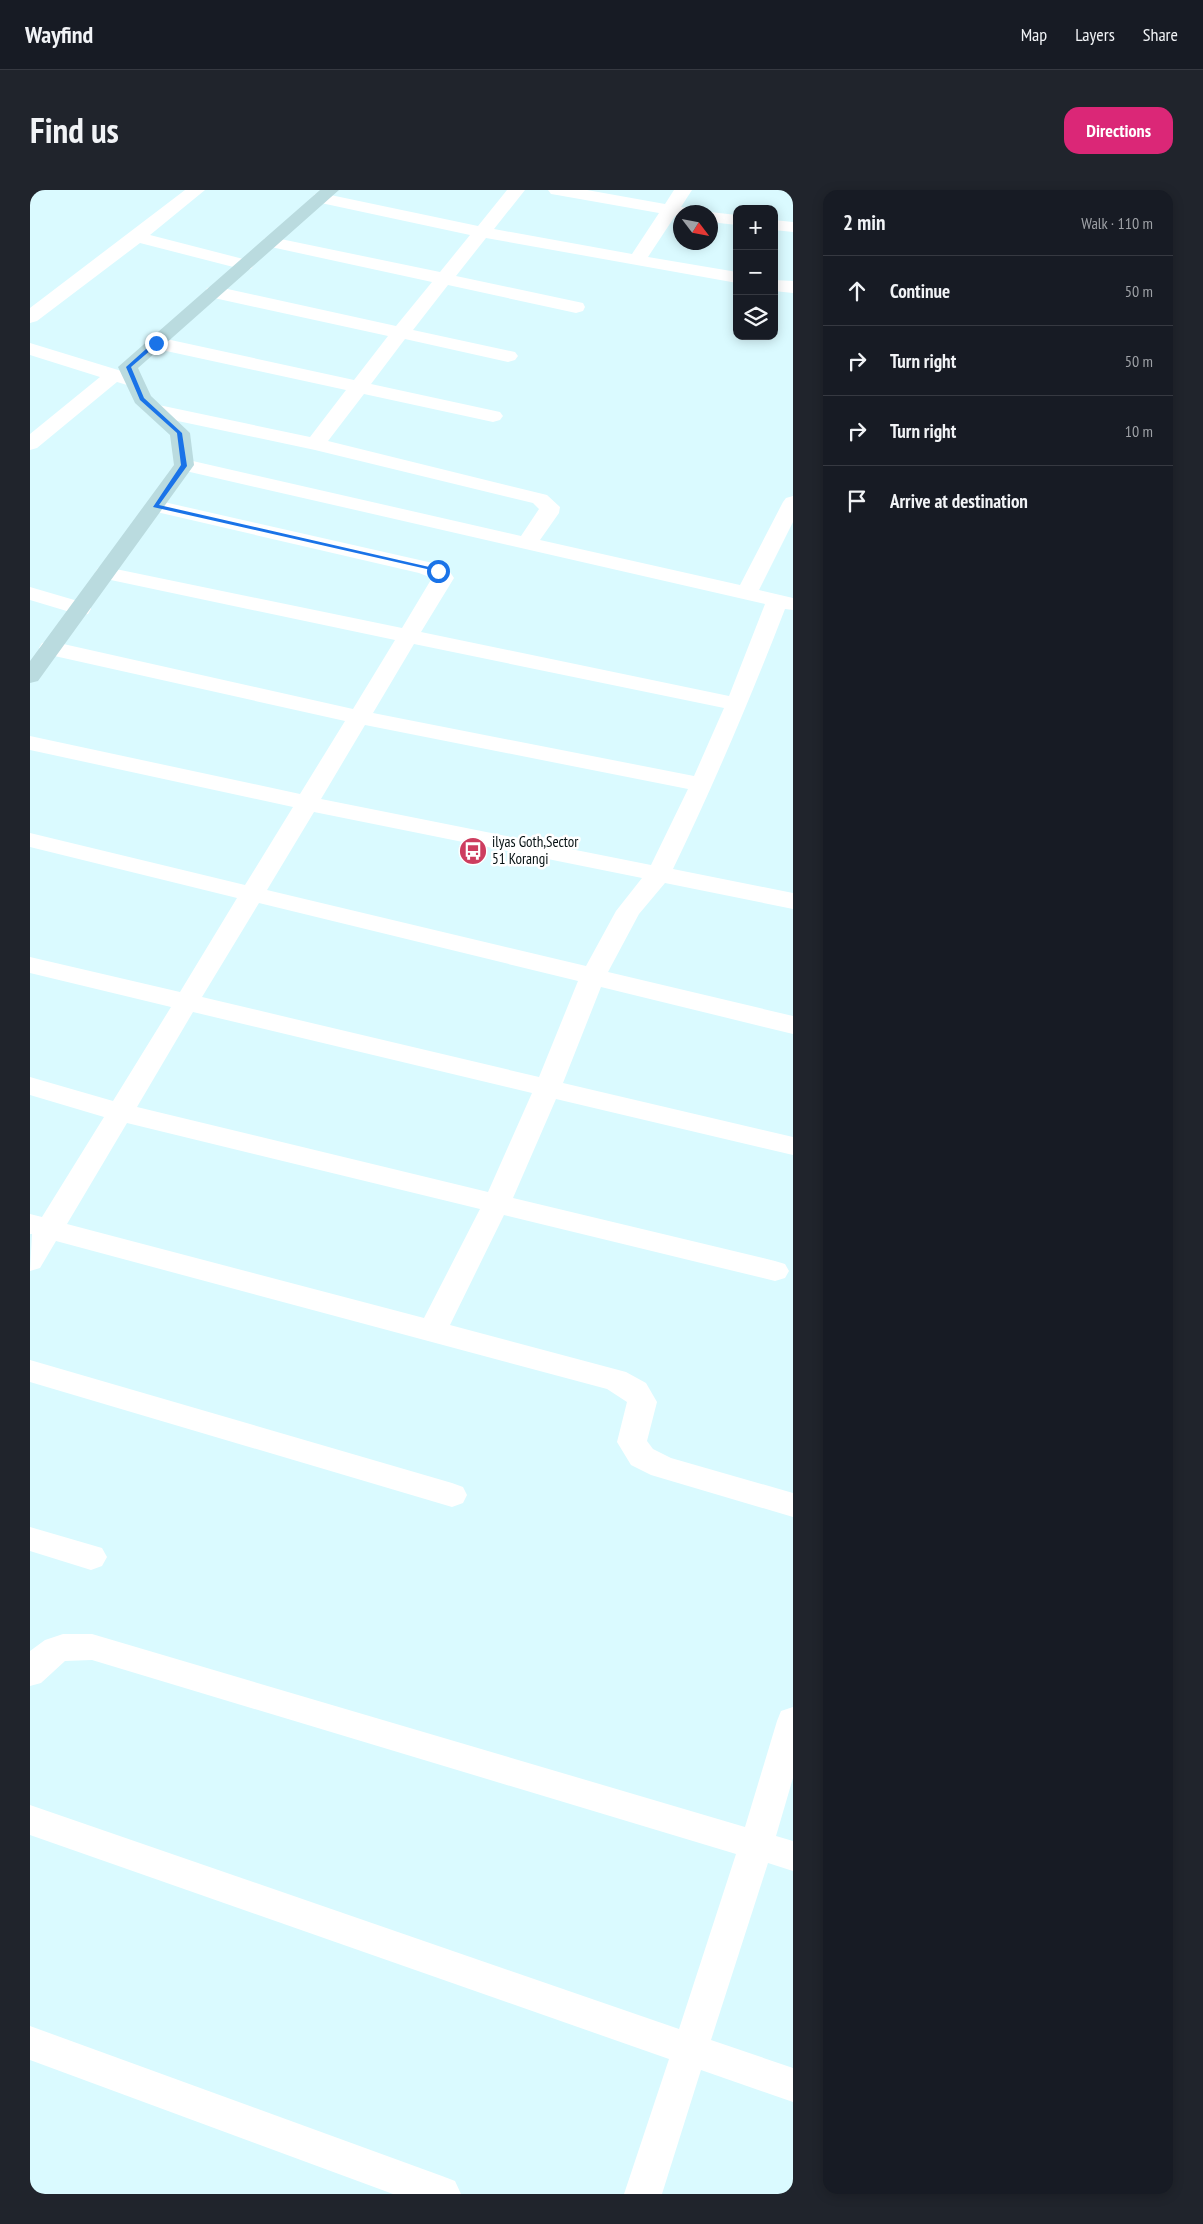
<!DOCTYPE html>
<html lang="en">
<head>
<meta charset="utf-8">
<style>
	:root { --surface:#171b24; --page:#20242c; --text:#f1f3f6; --muted:#9ea1a6; --line:#363941; --accent:#db2777 }
	body { margin:0; font-family:"PT Sans Narrow",sans-serif; background:var(--page); color:var(--text) }
	.controls { position:absolute; right:15px; top:15px; display:grid; overflow:hidden; border-radius:10px; box-shadow:0 2px 12px #0003 }
	.controls button { width:45px; height:45px; display:grid; place-items:center; padding:0; border:0; border-bottom:1px solid var(--line); background:var(--surface); color:var(--text); font:25px sans-serif }
	.compass { position:absolute; left:643px; top:15px; width:45px; height:45px; border-radius:50%; background:var(--surface); box-shadow:0 2px 12px #0003; rotate:122deg }
	.stop { position:absolute; width:15px; height:15px; margin:-11px; border:4px solid #1a73e8; border-radius:50%; background:#fff }
	.stop.end { background:#1a73e8; border-color:#fff; box-shadow:0 1px 5px #0008 }
	.list { margin:0; padding:0; list-style:none }
	h2 { display:flex; justify-content:space-between; align-items:center; height:65px; margin:0; padding:0 20px; font-size:21px }
	h2 small { font-size:16px; font-weight:400; color:var(--muted) }
	.list li { display:grid; grid-template-columns:32px 1fr auto; gap:15px; align-items:center; box-sizing:border-box; height:70px; padding:0 20px; border-top:1px solid var(--line) }
	.list b { display:block; font-size:19px; white-space:nowrap }
	.list em { font-size:16px; font-style:normal; color:var(--muted) }
	.icon { flex:none; width:28px; height:28px; fill:none; stroke:currentColor; stroke-width:2; stroke-linecap:round; stroke-linejoin:round }
	.map { position:relative; flex:none; width:763px; height:2004px; overflow:hidden; border-radius:15px }
	header { display:flex; align-items:center; gap:30px; box-sizing:border-box; height:70px; padding:0 25px; background:var(--surface); border-bottom:1px solid var(--line) }
	header strong { font-size:24px }
	nav { display:flex; gap:28px; margin-inline-start:auto; font-size:18px }
	.intro { display:flex; align-items:center; justify-content:space-between; box-sizing:border-box; height:120px; padding:0 30px }
	h1 { margin:0; font-size:35px }
	.button { padding:12px 22px; border-radius:15px; background:var(--accent); color:#fff; font-size:18px; font-weight:700 }
	main { display:flex; gap:30px; padding:0 30px }
	aside { flex:1; background:var(--surface); border-radius:15px; box-shadow:0 2px 12px #0003 }
	.map>svg:first-child { display:block }
	.lines { fill:none; stroke-linecap:round; stroke-linejoin:round }
	.street { fill:#fff; fill-rule:evenodd }
	.secondary { fill:#badbdf; fill-rule:evenodd }
	.route { fill:#1a73e8 }
	.labels { text-anchor:middle; stroke-width:5; stroke-linejoin:round; paint-order:stroke }
	.poi-label { font-size:15px; fill:#061113; stroke:#fff; text-anchor:start }
</style>
</head>
<body>
<header>
<strong>Wayfind</strong>
<nav><a>Map</a><a>Layers</a><a>Share</a></nav>
</header>
<div class="intro"><h1>Find us</h1><a class="button">Directions</a></div>
<main>
<div class="map">
<svg width="763" height="2004" viewBox="0 0 763 2004">
	<rect width="100%" height="100%" fill="#dafaff"/>
	<g class="lines">
		<path class="street" d="M155,0H175L120,45L221,71L224,75L221,79L215,80L110,53L7,131L0,133V118Z
			M477,0H495L464,39L602,64L629,23L527,5L521,4L518,0H557L635,14L644,0H662L651,17L658,18L661,22H650V27L645,26L618,67L707,82V93L456,48L426,86L553,113L555,117L553,121L546,123L418,95L383,140L485,162L488,166L485,170L478,172L375,149L341,194L470,222L473,226L470,230L463,232L334,204L298,251L517,305L530,317L529,323L510,350L710,395L753,312L756,308L763,306V332L729,400L763,408V420L755,419C721,507 684,594 643,679L763,703V719L635,693L609,724L578,782L763,826V844L571,797L533,893L763,947V965L526,909L483,1008L745,1071L755,1074L759,1081L755,1088L745,1091L474,1025L420,1135L596,1182L616,1193L627,1212L617,1251L623,1259L641,1268L763,1303V1327L621,1285L601,1275L587,1252L597,1212L577,1199L26,1051L10,1078L0,1081L2,1044H0V1024L12,1027L74,927L0,905V887L83,911L141,817L0,783V767L150,802L207,708L0,657V643L215,695L263,617L0,560V546L270,604L315,531L20,465L12,463L9,458L12,453L20,451L323,519L365,450L76,389L68,388L65,383L68,378L76,377L372,438L402,388L389,383L118,320L115,316L118,312L125,310L416,376L424,388L391,442L699,506L735,414L147,279L144,275L147,271L154,269L491,346L509,319L503,313L285,260L124,226L117,224L114,220L117,216L124,214L280,247L316,200L127,159L120,157L118,153L120,149L127,147L324,190L358,146L184,108L177,106L175,102L177,98L184,96L366,136L402,92L241,57L235,56L232,52L235,48L241,47L410,82L440,45L291,13L285,12L282,8L285,4L291,3L448,36ZM384,454L694,518L664,586L343,523ZM335,535L658,599L621,675L291,609ZM284,622L612,688L586,721L556,776L237,700ZM229,713L548,791L509,887L172,807ZM163,822L502,903L458,1002L107,917ZM97,933L450,1019L394,1128L37,1034Z
			M677,22H680L707,25V35L680,32V22Z
			M744,30L763,32V42L744,40Z
			M744,90L763,91V103L744,101Z
			M0,153L111,187L114,191L111,195L104,197L87,192L7,258L0,260V244L70,187L0,165Z
			M0,397L58,414L61,419L58,424L50,425L0,410Z
			M0,1170L422,1293L433,1297L437,1305L433,1313L422,1317L0,1192Z
			M0,1337L72,1358L77,1367L72,1376L61,1380L0,1361Z
			M33,1444H62L715,1637L747,1531L751,1521L763,1517V1588L746,1646L763,1651V1681L738,1673L681,1850L763,1878V1912L671,1880L632,2004H594L639,1869L0,1645V1615L649,1839L706,1664L62,1470L35,1471L11,1493L0,1496V1461L15,1450Z
			M0,1836L412,1986L425,1991L431,2004H363L0,1870Z"/>
		<path class="secondary" d="M290,0H309L108,178L121,206L160,243L164,275L8,491L0,493V471L144,275L140,245L105,213L88,177Z"/>
	</g>
	<path class="route" d="M125,151L129,153L101,177L114,208L152,243L157,276L129,315L408,379L410,382L123,317L151,275L147,243L110,210L96,177Z"/>
	<defs>
		<symbol id="bus-disc" viewBox="-11 -11 22 22"><circle r="9.5" fill="#cd3d5f" stroke="#fff"/><path d="M-5-6H5V4H4V6H2V4H-2V6H-4V4H-5ZM-3.5-4V0h7V-4ZM-3.5 1.2v1.5H-2V1.2ZM2 1.2v1.5H3.5V1.2Z" fill="#fff"/></symbol>
	</defs>
	<g fill-rule="evenodd">
		<use href="#bus-disc" x="427" y="645" width="32" height="32"/>
	</g>
	<g class="labels">
		<g class="poi-label">
			<text x="462" y="657">ilyas Goth,Sector<tspan x="462" dy="17">51 Korangi</tspan></text>
		</g>
	</g>
</svg>
<div class="controls">
<button>+</button>
<button>−</button>
<button><svg class="icon" aria-label="layers" viewBox="0 0 24 24"><path d="M12 4l9 5-9 5-9-5zM3 14l9 5 9-5"/></svg></button>
</div>
<svg class="compass" viewBox="-18 -18 36 36"><path d="M0-13l5 13h-10z" fill="#e53935"/><path d="M0 13l5-13h-10z" fill="#9ea1a6"/></svg>
<div class="stop" style="left:408px;top:381px"></div>
<div class="stop end" style="left:126px;top:153px"></div>
</div>
<aside>
<h2>2 min<small>Walk · 110 m</small></h2>
<ul class="list">
<li><svg class="icon" aria-label="ahead" viewBox="0 0 24 24"><path d="M12 20V5M6 11l6-6 6 6"/></svg><div><b>Continue</b></div><em>50 m</em></li>
<li><svg class="icon" aria-label="right" viewBox="0 0 24 24"><path d="M7 20v-9h11M14 6l5 5-5 5"/></svg><div><b>Turn right</b></div><em>50 m</em></li>
<li><svg class="icon" aria-label="right" viewBox="0 0 24 24"><path d="M7 20v-9h11M14 6l5 5-5 5"/></svg><div><b>Turn right</b></div><em>10 m</em></li>
<li><svg class="icon" aria-label="arrive" viewBox="0 0 24 24"><path d="M6 21V4h12l-3 4 3 4H6"/></svg><div><b>Arrive at destination</b></div></li>
</ul>
</aside>
</main>
</body>
</html>
